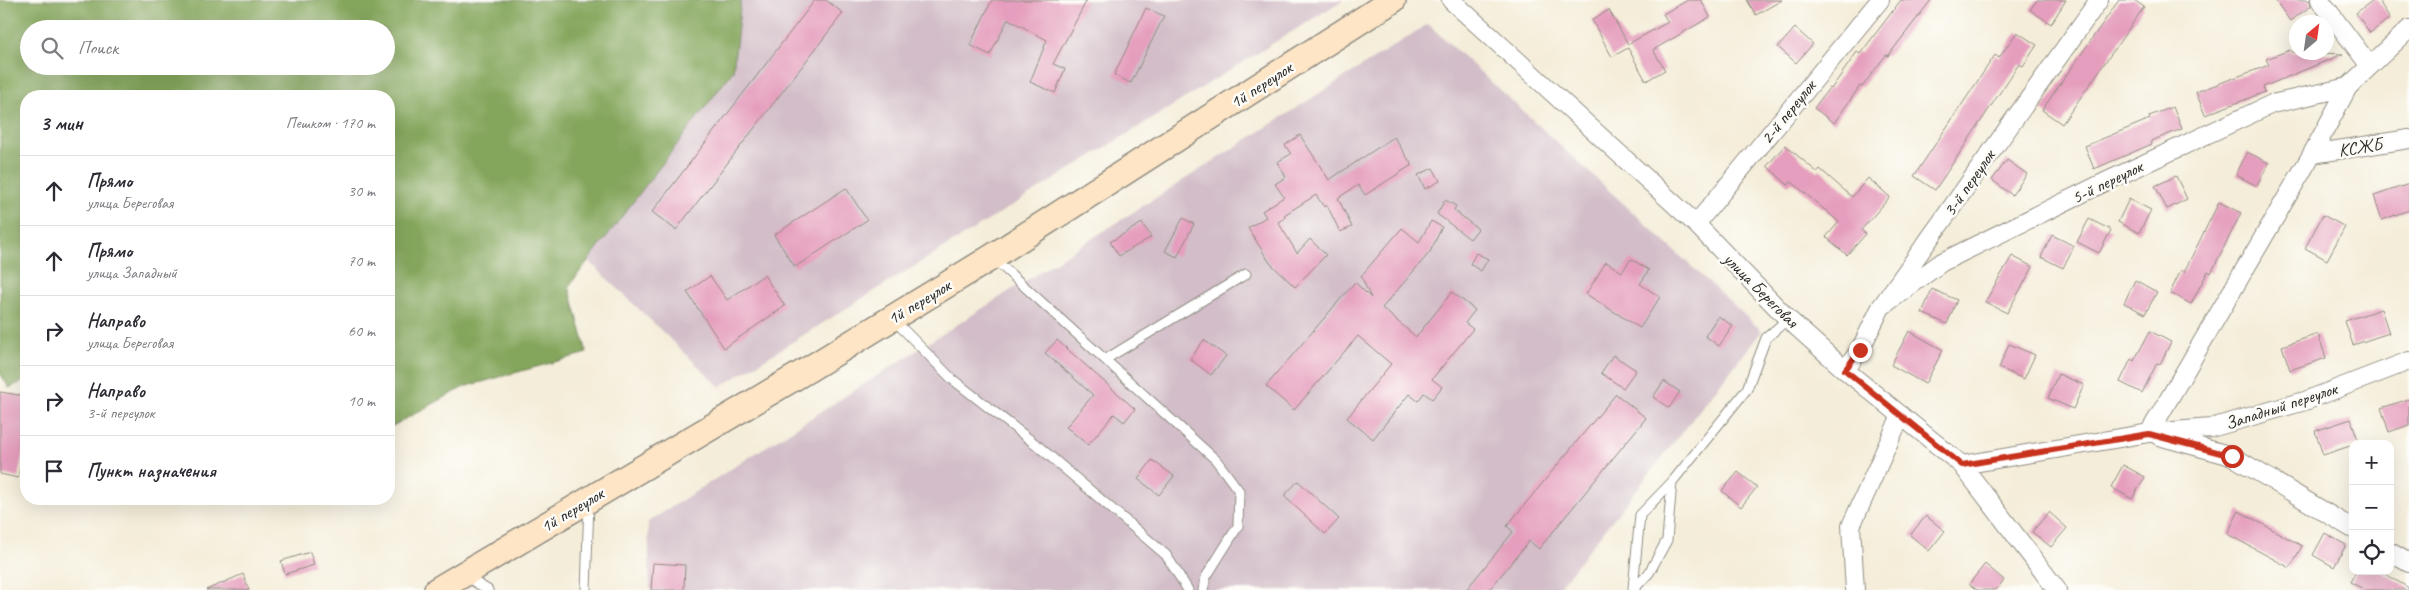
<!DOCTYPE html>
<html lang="ru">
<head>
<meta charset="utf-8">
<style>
	:root { --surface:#fff; --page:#f7f7f7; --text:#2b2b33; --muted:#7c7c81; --line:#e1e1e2 }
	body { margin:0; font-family:Caveat,sans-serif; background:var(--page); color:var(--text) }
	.controls { position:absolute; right:15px; bottom:15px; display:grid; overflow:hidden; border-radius:10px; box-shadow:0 5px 20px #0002 }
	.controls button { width:45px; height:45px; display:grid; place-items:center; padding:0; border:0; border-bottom:1px solid var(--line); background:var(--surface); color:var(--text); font:25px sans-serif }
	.compass { position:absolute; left:2289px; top:15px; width:45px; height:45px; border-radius:50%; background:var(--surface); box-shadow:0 5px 20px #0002; rotate:29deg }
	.stop { position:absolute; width:15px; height:15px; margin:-11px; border:4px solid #c8321e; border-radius:50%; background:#fff }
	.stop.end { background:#c8321e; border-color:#fff; box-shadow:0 1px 5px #0008 }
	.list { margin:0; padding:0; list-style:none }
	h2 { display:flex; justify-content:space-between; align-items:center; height:65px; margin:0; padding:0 20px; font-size:21px }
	h2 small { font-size:16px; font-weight:400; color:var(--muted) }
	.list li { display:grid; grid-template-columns:32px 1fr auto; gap:15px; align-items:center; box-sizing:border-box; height:70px; padding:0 20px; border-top:1px solid var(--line) }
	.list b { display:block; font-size:19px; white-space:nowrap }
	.list p { margin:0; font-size:16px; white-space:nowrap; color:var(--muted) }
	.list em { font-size:16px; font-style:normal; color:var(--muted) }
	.icon { flex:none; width:28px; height:28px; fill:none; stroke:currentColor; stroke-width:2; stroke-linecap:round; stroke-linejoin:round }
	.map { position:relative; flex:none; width:2409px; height:590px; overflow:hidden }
	.search { position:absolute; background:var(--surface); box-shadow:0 5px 20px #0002; left:20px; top:20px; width:375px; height:55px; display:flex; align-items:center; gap:12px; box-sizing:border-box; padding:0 18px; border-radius:28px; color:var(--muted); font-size:19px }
	.panel { position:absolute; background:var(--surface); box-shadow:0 5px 20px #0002; left:20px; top:90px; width:375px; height:415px; border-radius:20px }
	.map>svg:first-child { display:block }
	.industrial { fill:#d2bdc8 }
	.forest { fill:#84a65c; stroke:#586844; fill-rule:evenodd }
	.building { fill:#e59ebd }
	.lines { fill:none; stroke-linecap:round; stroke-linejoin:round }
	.lane-casing { stroke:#908c82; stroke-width:11 }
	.street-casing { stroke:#908c82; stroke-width:20 }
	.secondary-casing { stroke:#908c82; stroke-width:28 }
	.lane { stroke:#fff; stroke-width:9 }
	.street { stroke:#fff; stroke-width:18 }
	.secondary { stroke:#fde5c5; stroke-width:25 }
	.route { stroke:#c8321e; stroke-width:6 }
	.labels { text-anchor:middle; stroke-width:5; stroke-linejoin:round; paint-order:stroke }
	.street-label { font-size:18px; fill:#2b2b2b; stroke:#fdfcf7 }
</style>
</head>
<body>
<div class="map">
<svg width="2409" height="590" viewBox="0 0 2409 590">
	<rect width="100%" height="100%" fill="#fdfcf7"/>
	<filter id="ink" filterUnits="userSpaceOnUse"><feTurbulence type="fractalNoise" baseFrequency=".02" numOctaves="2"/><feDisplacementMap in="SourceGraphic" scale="10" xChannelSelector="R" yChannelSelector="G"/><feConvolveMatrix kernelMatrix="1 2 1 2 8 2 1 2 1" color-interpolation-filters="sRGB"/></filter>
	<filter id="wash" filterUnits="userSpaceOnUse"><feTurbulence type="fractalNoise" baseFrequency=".0096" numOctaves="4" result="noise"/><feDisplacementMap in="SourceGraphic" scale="20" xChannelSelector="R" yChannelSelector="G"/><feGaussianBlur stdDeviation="1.12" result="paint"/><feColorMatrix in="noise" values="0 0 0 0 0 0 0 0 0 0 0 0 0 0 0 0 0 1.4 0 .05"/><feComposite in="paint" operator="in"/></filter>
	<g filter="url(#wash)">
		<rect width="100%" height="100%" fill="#f4edd9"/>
		<path class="industrial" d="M642,0H1343L720,387L517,192Z
			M1428,24L1762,331L1557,590H650L648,522Z"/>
		<path class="forest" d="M0,0H741L733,71L569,286L587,353L464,387L389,428V96H26V380L9,388L0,373ZM29,29H386V66H29Z"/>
		<g id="blocks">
			<path class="building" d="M815,0H826L843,13L676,230L652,212Z
				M992,0H1087L1053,64L1065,69L1055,93L1030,82L1047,40L1008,19L990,55L970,45Z
				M1688,0H1701L1710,17L1653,50L1665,70L1646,81L1628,48L1612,57L1592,20L1609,10L1628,44L1668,22L1663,14Z
				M1747,0H1782L1756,15Z
				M1901,0H1931L1888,56L1886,55L1862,87L1860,86L1834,123L1814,108L1829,88L1831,89L1857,52L1860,54Z
				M2037,0H2066L2051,24L2030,10Z
				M2119,0H2134L2144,7L2062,124L2042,110Z
				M2275,0H2310L2311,6L2290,21Z
				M2373,0H2378L2390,18L2370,33L2356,13Z
				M1146,8L1164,16L1131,83L1114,75Z
				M1795,28L1813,44L1796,63L1778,47Z
				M2017,32L2037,45L2023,66L2019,64L1935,190L1914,176L1995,55L1999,58Z
				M2290,50L2291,52L2343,54L2263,87L2265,92L2205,115L2196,92L2269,65L2266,59Z
				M2173,107L2182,129L2151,141L2152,144L2094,169L2085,146L2150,119L2149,116Z
				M1300,135L1329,180L1394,137L1412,165L1365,195L1358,185L1338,198L1352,227L1340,232L1327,205L1324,207L1316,195L1284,215L1285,218L1278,222L1297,253L1310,239L1326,255L1295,287L1270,263L1248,228L1266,217L1262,211L1284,197L1275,184L1286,177L1277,162L1291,154L1285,145Z
				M1785,145L1817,172L1820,169L1852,197L1868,178L1890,197L1861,230L1866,234L1847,255L1826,237L1839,222L1792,182L1788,185L1767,166Z
				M2247,152L2269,163L2257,186L2236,175Z
				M2007,160L2027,174L2012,195L1992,180Z
				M1433,168L1440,181L1425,189L1418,175Z
				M2176,176L2187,199L2167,209L2155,186Z
				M2409,184V210L2382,220L2374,196Z
				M846,188L867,220L795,267L774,235Z
				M2129,199L2151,210L2139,233L2118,222Z
				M1445,200L1456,206L1454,210L1478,229L1470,239L1437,214Z
				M2219,202L2241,213L2211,273L2208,271L2191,304L2170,293L2181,270L2184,272Z
				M2323,215L2345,227L2327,260L2305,248Z
				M1183,218L1194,224L1177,257L1165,251Z
				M2089,219L2111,230L2099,253L2077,242Z
				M1431,221L1442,227L1430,252L1382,308L1416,337L1452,292L1475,310L1465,323L1473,329L1432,379L1442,387L1432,399L1424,393L1418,401L1409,394L1373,439L1347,418L1391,364L1358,336L1294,410L1266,386L1355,282L1371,298L1361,276L1402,228L1419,242Z
				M1142,223L1151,237L1119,256L1110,242Z
				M2052,235L2074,246L2063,268L2041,257Z
				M1476,253L1488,259L1481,271L1470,264Z
				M2012,256L2033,267L2007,313L1985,302Z
				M1631,259L1649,270L1640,284L1660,297L1640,328L1586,294L1606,262L1622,272Z
				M764,275L785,306L724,348L687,292L710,276L727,300Z
				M2135,280L2157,292L2145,314L2124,303Z
				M1932,289L1957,300L1947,324L1922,313Z
				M2381,309L2389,333L2353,345L2345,321Z
				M1718,316L1733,326L1719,346L1705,336Z
				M1909,331L1943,350L1925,384L1891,365Z
				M2150,331L2171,342L2160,364L2157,363L2142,393L2120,382L2131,359L2134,361Z
				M2318,334L2326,358L2290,370L2282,346Z
				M1057,340L1135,409L1124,422L1114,414L1088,445L1066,427L1093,395L1045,353Z
				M1204,340L1226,356L1211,375L1190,359Z
				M2009,344L2035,355L2024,379L1999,368Z
				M1613,355L1636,370L1623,388L1601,373Z
				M2058,374L2084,385L2073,409L2048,398Z
				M1664,381L1680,392L1669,408L1653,397Z
				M0,392L26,396V436L18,478L0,474Z
				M1616,394L1646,418L1539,549L1529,541L1489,590H1466L1513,532L1507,526Z
				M2409,399V425L2389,432L2381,408Z
				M2351,419L2359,443L2323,455L2315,431Z
				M1152,460L1174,476L1159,495L1138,479Z
				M2123,465L2145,477L2132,499L2111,487Z
				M1738,472L1757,487L1741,507L1722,491Z
				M1298,481L1339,519L1325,534L1284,496Z
				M2239,511L2302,546L2290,568L2227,534Z
				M2049,512L2067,528L2051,547L2032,532Z
				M1926,516L1945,531L1929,551L1910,535Z
				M2325,533L2346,545L2334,567L2313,555Z
				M310,552L314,565L285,574L281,561Z
				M653,563L685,565L684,590H651Z
				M1985,564L2004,580L1996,590H1977L1969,584Z
				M2356,571H2380L2409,588V590H2365L2350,582Z
				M243,574L249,590H206Z"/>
		</g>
	</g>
	<g filter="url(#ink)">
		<use href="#blocks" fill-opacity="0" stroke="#908c82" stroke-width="1"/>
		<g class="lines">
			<defs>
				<path id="lane" d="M994,259L1216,460L1239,491L1238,526L1206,577L1203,590
					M894,320L952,379L1038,446L1166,555L1188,590
					M1106,359L1246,274
					M465,576L488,590
					M1633,588L1640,515L1672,482
					M586,590L589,502
					M1633,590L1649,573L1667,540L1672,482L1747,389L1766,338L1788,319"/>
				<path id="street" d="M1451,0L1696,224L1788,319L1845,370L1962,465L2057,590
					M2320,0L2370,66
					M2312,154L2409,139
					M1696,224L1880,0
					M1881,307L1942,262L2103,183L2272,104L2348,87
					M1845,370L1860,350L1881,307L2099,0
					M2149,433L2312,154L2348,87L2409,29
					M2159,436L2232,456L2353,529
					M1962,465L2149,433L2211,428L2305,401L2409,361
					M2390,552L2409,563
					M1855,590L1851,526L1901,415"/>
				<path id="secondary" d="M437,590L809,369L992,257L1393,0"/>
			</defs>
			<use href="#lane" class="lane-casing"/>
			<use href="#street" class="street-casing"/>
			<use href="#secondary" class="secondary-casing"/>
			<use href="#lane" class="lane"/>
			<use href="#street" class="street"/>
			<use href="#secondary" class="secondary"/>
		</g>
	</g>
	<g class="lines" filter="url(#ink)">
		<path class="route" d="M1860,350L1845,370L1962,465L2149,434L2232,456"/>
	</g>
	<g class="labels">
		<g class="street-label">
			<text transform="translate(1261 85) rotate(-33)" y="6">1й переулок</text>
			<text transform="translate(1788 112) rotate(-51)" y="6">2-й переулок</text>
			<text transform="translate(2360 147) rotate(-9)" y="6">КСЖБ</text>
			<text transform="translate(2107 182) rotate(-26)" y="6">5-й переулок</text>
			<text transform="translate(1969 183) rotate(-55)" y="6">3-й переулок</text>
			<text transform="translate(1761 290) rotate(45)" y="6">улица Береговая</text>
			<text transform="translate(919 302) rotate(-31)" y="6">1й переулок</text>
			<text transform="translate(2281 406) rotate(-18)" y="6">Западный переулок</text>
			<text transform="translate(572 510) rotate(-31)" y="6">1й переулок</text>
		</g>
	</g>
</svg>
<div class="controls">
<button>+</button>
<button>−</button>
<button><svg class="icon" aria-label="locate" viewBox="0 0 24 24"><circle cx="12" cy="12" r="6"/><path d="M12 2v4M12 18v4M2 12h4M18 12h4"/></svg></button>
</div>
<svg class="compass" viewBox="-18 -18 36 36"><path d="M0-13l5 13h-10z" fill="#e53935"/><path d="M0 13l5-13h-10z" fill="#7c7c81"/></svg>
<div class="stop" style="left:2232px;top:456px"></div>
<div class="stop end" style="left:1860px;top:350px"></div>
<div class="search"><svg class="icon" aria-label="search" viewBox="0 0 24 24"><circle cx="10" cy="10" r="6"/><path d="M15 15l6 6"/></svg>Поиск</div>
<section class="panel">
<h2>3 мин<small>Пешком · 170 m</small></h2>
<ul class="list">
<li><svg class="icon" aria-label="ahead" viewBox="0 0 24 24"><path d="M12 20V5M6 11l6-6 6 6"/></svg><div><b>Прямо</b><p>улица Береговая</p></div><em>30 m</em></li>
<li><svg class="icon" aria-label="ahead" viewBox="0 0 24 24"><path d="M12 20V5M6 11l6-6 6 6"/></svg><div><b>Прямо</b><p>улица Западный</p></div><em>70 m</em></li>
<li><svg class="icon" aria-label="right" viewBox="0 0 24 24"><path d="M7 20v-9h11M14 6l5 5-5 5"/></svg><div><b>Направо</b><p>улица Береговая</p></div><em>60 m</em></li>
<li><svg class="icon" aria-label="right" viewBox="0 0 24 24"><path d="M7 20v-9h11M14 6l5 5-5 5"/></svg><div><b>Направо</b><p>3-й переулок</p></div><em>10 m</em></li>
<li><svg class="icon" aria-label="arrive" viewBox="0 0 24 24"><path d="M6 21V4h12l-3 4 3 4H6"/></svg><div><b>Пункт назначения</b></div></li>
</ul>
</section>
</div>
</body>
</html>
